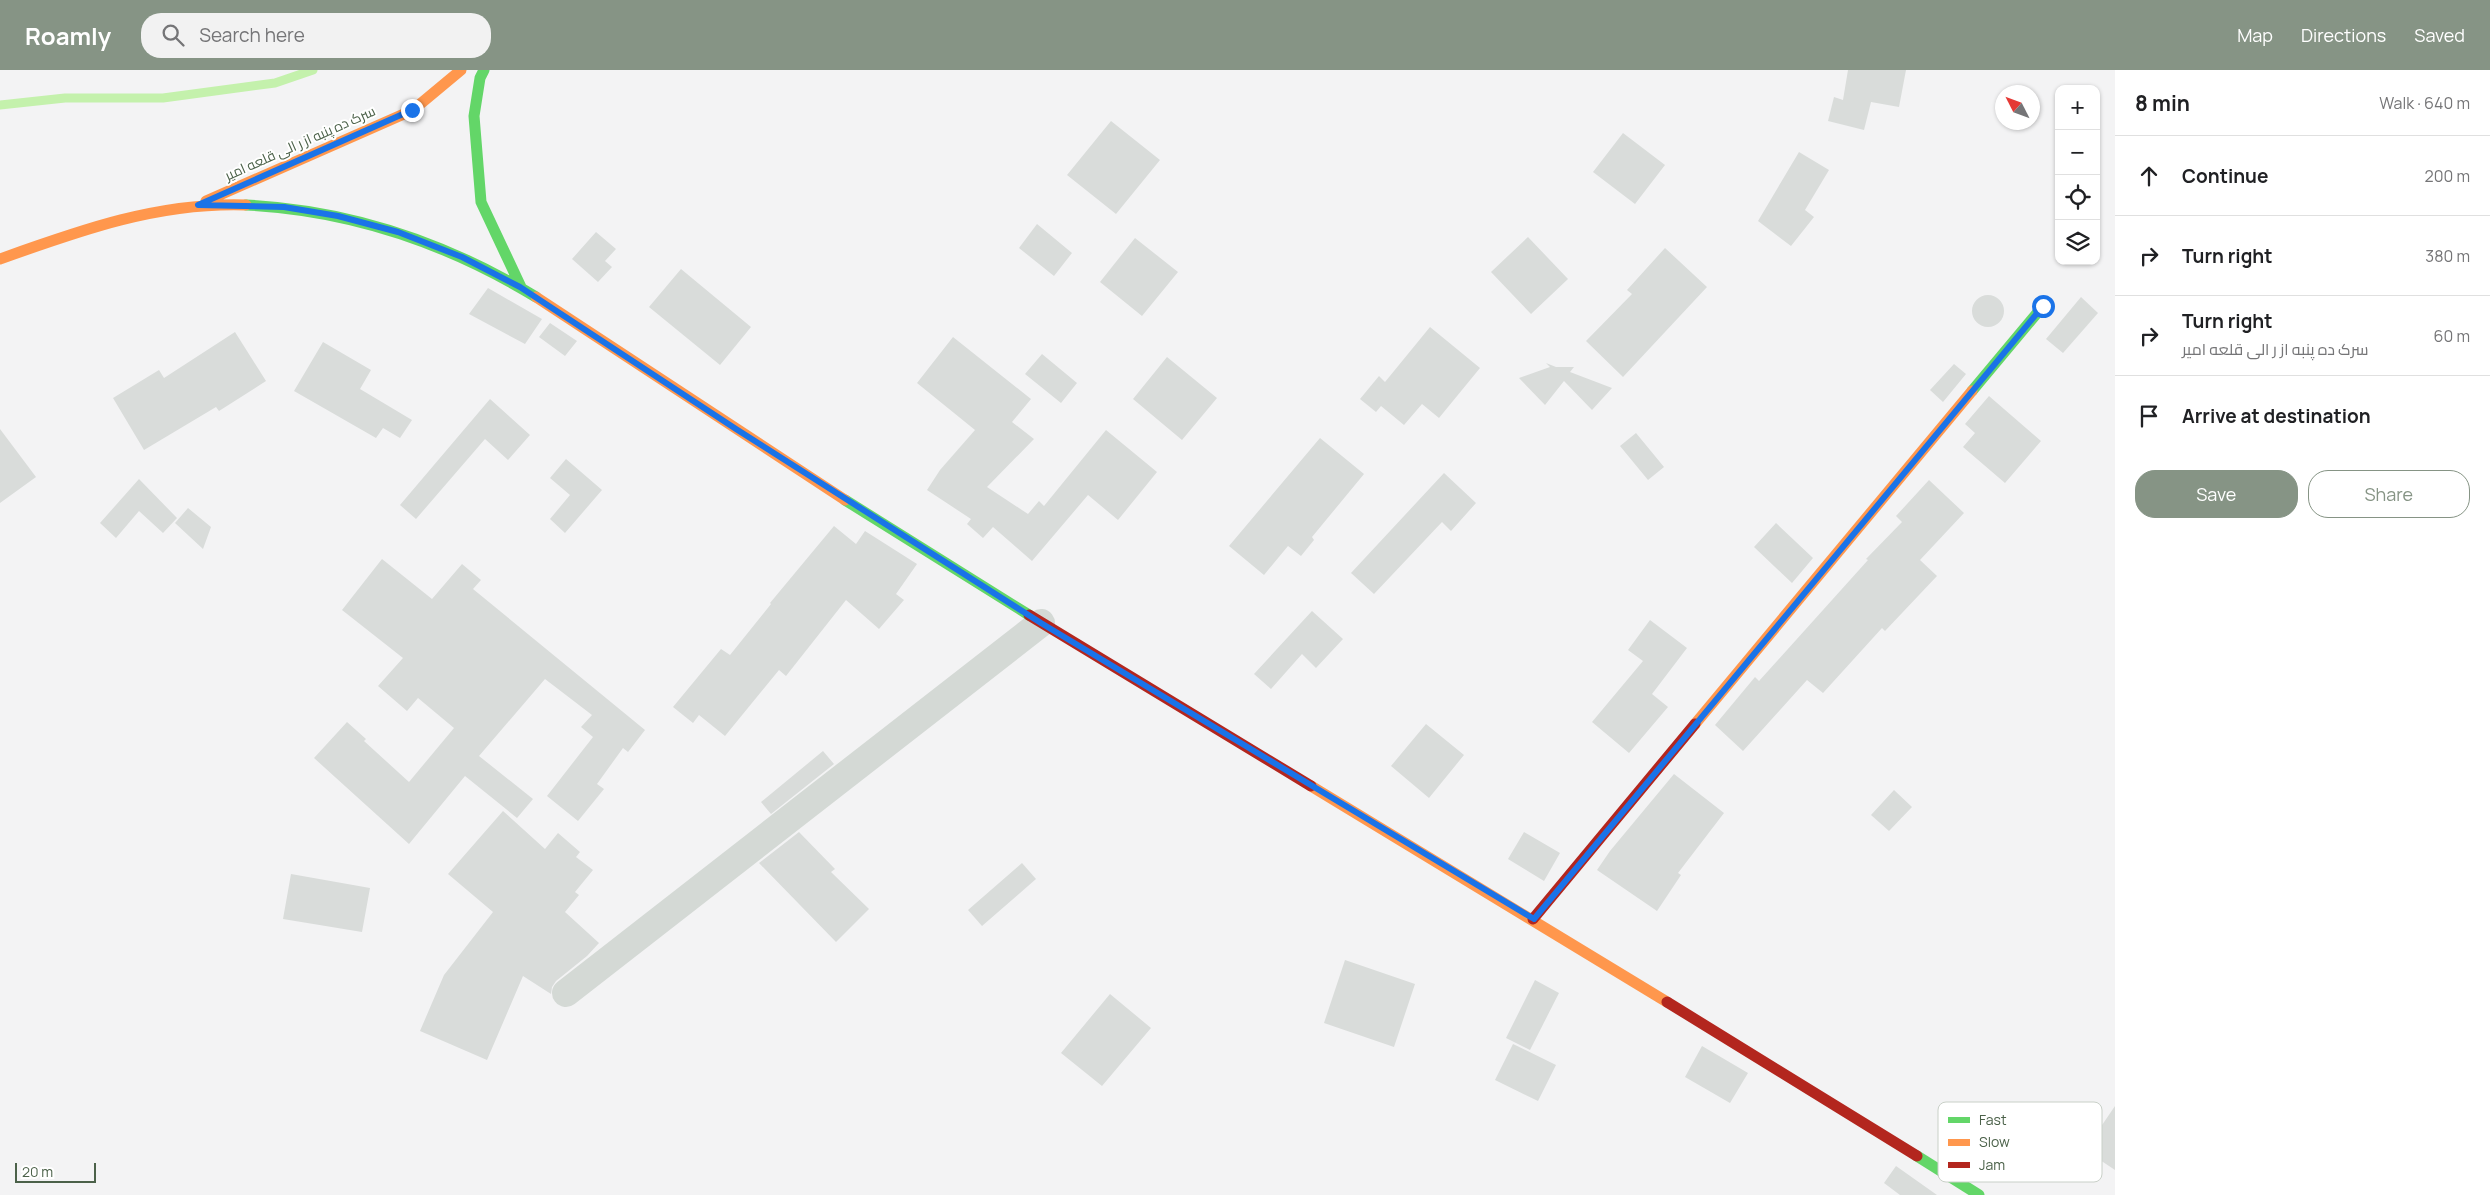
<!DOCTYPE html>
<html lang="en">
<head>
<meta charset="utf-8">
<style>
	:root { --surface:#fff; --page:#f2f2f2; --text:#202124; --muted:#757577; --line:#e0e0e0; --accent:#869485 }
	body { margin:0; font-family:Manrope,Cairo,sans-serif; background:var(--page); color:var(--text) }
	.controls { position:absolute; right:15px; top:15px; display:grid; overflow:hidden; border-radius:10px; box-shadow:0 1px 4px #0004 }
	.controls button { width:45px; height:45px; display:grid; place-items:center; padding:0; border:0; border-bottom:1px solid var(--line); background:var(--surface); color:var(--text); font:25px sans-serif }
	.compass { position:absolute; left:1995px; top:15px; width:45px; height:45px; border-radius:50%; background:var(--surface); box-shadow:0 1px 4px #0004; rotate:312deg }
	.scale { position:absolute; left:15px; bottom:12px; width:81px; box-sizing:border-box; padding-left:5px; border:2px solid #4b6149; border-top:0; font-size:14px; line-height:18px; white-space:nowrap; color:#4b6149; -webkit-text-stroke:4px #fff; paint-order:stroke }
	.stop { position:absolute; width:15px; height:15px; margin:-11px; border:4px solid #1a73e8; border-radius:50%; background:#fff }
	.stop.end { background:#1a73e8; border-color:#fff; box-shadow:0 1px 5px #0008 }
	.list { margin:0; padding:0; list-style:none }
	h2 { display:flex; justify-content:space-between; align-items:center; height:65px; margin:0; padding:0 20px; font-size:21px }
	h2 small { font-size:16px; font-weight:400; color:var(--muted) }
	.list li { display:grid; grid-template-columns:32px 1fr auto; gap:15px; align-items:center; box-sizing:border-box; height:80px; padding:0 20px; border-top:1px solid var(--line) }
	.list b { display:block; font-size:19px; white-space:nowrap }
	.list p { margin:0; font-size:16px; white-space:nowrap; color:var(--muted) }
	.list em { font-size:16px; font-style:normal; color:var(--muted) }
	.actions { display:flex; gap:10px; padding:15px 20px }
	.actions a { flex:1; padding:11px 0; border:1px solid var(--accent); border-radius:20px; text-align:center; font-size:18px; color:var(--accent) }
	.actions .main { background:var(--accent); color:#fff }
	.icon { flex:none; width:28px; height:28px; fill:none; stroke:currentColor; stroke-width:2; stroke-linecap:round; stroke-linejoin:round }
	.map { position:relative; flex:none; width:2115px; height:1125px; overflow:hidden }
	header { display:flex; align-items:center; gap:30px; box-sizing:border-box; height:70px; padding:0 25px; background:var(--accent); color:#fff }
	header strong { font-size:24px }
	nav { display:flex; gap:28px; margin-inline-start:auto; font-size:18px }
	.search { width:350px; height:45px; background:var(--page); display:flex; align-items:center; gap:12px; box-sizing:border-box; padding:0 18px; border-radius:20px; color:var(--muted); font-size:19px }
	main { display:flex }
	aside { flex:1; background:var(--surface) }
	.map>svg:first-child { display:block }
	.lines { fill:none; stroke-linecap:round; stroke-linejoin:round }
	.stream { stroke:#c4f1ac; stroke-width:9 }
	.building { fill:#d9dcda }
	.street { stroke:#d4d9d5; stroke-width:28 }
	.fast { stroke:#63d668; stroke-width:11 }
	.slow { stroke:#ff974d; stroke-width:11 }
	.jam { stroke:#b3261e; stroke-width:11 }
	.route { stroke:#1a73e8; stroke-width:6 }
	.labels { text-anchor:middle; stroke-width:4; stroke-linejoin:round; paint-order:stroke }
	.street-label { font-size:14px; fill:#4b6149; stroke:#fff }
	.key { fill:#fff; stroke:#c9d0c8; stroke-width:1 }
	.key-label { font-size:14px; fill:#4b6149 }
</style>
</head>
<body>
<header>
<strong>Roamly</strong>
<div class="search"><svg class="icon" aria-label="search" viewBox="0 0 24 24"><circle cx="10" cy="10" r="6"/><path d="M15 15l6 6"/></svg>Search here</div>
<nav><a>Map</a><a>Directions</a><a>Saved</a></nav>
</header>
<main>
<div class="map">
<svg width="2115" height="1125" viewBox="0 0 2115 1125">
	<rect width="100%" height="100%" fill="#f3f3f4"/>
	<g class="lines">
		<path class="stream" d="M0,35L65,28H163L275,13L313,0"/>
	</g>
	<path class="building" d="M1848,0H1906L1899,37L1871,32L1864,60L1828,51L1834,27L1843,30Z
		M1111,51L1160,90L1116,144L1067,105Z
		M1623,63L1665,95L1635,134L1593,102Z
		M1799,82L1829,100L1805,140L1814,147L1791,176L1758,151Z
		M1037,154L1072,183L1054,206L1019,178Z
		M596,162L616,179L605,191L612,197L598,212L572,189Z
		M1528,167L1568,209L1531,244L1491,202Z
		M1135,168L1178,202L1142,246L1100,212Z
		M1665,178L1707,217L1623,307L1586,271L1632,224L1627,220Z
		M681,199L751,257L720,295L649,237Z
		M488,218L542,249L525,274L469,244Z
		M1972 241a16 16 0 1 1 32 0a16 16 0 1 1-32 0Z
		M2081,227L2098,243L2063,283L2046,269Z
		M550,253L577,271L565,286L539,267Z
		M1430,257L1480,298L1439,348L1422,334L1404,355L1381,336L1376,342L1360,329L1379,306L1385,312Z
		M235,262L266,311L219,341L216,337L144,380L113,328L159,300L164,308Z
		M953,267L1031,329L1012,352L1034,369L987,417L1028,444L1039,431L1044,436L1106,360L1157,402L1118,450L1088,425L1032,491L993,457L983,468L967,454L971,449L927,420L940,400L975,360L917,313Z
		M323,272L371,300L360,319L412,350L400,368L383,358L376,368L294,321Z
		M1042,284L1077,313L1061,333L1025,304Z
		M1167,287L1217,328L1182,370L1133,329Z
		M1546,293L1556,297H1574L1570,302L1612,318L1592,340L1564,311L1545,335L1519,308L1550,297Z
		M1954,294L1966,304L1943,332L1930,320Z
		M1989,326L2041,371L2005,413L1963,377L1975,363L1965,354Z
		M490,329L530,365L508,390L485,369L416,449L400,435Z
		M0,359L36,407L0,433Z
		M1636,363L1664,397L1648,410L1620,376Z
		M1320,368L1364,404L1312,467L1314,470L1301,486L1288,476L1264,505L1229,476Z
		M566,389L602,420L565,463L550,449L570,425L550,408Z
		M1444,403L1476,433L1451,461L1442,452L1374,524L1351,503Z
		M139,409L177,448L163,463L139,441L116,468L100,453Z
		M1929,410L1964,443L1920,490L1937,506L1885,561L1882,558L1823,623L1807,610L1743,681L1715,655L1755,607L1759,611L1868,490L1866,489L1902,452L1896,446Z
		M188,438L211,457L203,479L175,453Z
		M1776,453L1813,488L1792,513L1754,477Z
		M834,456L856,474L865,461L917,494L896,524L904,530L879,559L846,530L786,606L779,600L725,666L699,645L693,653L673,637L721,579L730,585L771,534L770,533Z
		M382,489L432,529L462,494L481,510L473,519L645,660L628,682L623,678L597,714L604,719L578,751L547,726L593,667L581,657L592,645L545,609L479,686L533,729L517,748L465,706L409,774L314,688L347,652L366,669L364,671L409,712L454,658L418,628L407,641L378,616L403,588L342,540Z
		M1312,541L1343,569L1316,598L1302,584L1271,619L1254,604Z
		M1650,550L1687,578L1652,624L1668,637L1629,683L1592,652L1643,591L1628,580Z
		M1426,654L1464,685L1429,728L1391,696Z
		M823,681L834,694L771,744L761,732Z
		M1674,704L1724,743L1678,803L1681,805L1657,841L1597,800L1610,781Z
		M1894,720L1912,737L1889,761L1871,745Z
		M503,741L545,779L558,763L580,782L576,787L593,800L575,822L579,825L565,842L599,873L587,886L556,911L552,917L551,924L523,906L487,990L420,961L444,905L493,842L448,804Z
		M799,762L835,799L831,802L869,839L836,872L759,793Z
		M1524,762L1560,783L1544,811L1508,789Z
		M1022,793L1036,809L982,856L968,840Z
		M291,804L370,818L362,862L283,849Z
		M1345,890L1415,914L1394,977L1324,953Z
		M1535,910L1559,923L1530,980L1506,968Z
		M1110,924L1151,958L1102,1016L1061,983Z
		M1513,974L1556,995L1538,1031L1495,1010Z
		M1702,976L1748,1003L1730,1033L1685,1007Z
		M2115,1036V1100L2085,1080Z
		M1896,1096L1937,1125H1900L1884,1113Z"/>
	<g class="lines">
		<path class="street" d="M566,923L1041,553"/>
		<path class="fast" d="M484,0L480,8L474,46L481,132L521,217
			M246,135C350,140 447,173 536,227
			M1972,321L2043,236
			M845,430L1029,545
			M1917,1086L1979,1125"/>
		<path class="slow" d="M206,131L413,40L461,0
			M0,189C81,160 159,132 246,135
			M536,227L845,430
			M1695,654L1972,321
			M1311,716L1667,932"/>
		<path class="jam" d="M1029,545L1311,716
			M1533,849L1695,654
			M1667,932L1917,1086"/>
	</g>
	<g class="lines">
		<path class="route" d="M412,40L198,135L284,137L338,146L398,162L462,187L520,217L736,359L1041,553L1534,849L2043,236"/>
	</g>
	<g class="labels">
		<g class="street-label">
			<text transform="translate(300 73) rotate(-24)" y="5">سرک ده پنبه از ر الی قلعه امیر</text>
		</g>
	</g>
	<rect x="1938" y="1032" width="164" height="80" rx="8" class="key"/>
	<rect x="1948" y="1047" width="22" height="6" fill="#63d668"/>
	<rect x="1948" y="1069" width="22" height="7" fill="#ff974d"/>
	<rect x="1948" y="1092" width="22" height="6" fill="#b3261e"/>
	<g class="key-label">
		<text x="1979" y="1055">Fast</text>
		<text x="1979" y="1077">Slow</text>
		<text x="1979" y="1100">Jam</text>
	</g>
</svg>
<div class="controls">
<button>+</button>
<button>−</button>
<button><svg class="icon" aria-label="locate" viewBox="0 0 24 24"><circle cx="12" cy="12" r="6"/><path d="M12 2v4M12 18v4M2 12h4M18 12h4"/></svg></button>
<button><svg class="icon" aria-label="layers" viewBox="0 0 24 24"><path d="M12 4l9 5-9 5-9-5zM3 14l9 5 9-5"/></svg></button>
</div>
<svg class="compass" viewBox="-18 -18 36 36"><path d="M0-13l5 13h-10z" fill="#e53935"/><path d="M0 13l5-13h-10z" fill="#757577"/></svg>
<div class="scale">20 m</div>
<div class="stop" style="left:2043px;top:236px"></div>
<div class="stop end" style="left:412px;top:40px"></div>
</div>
<aside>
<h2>8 min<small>Walk · 640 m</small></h2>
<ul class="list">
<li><svg class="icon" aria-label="ahead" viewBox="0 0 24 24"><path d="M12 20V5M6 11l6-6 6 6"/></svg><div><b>Continue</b></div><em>200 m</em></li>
<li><svg class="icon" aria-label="right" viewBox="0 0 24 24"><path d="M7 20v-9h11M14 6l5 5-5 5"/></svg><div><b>Turn right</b></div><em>380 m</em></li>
<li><svg class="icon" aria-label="right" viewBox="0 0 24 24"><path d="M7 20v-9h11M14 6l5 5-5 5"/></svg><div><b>Turn right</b><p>سرک ده پنبه از ر الی قلعه امیر</p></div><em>60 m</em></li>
<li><svg class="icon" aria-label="arrive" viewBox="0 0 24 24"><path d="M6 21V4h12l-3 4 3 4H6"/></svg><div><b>Arrive at destination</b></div></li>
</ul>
<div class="actions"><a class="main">Save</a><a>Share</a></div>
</aside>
</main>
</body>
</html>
